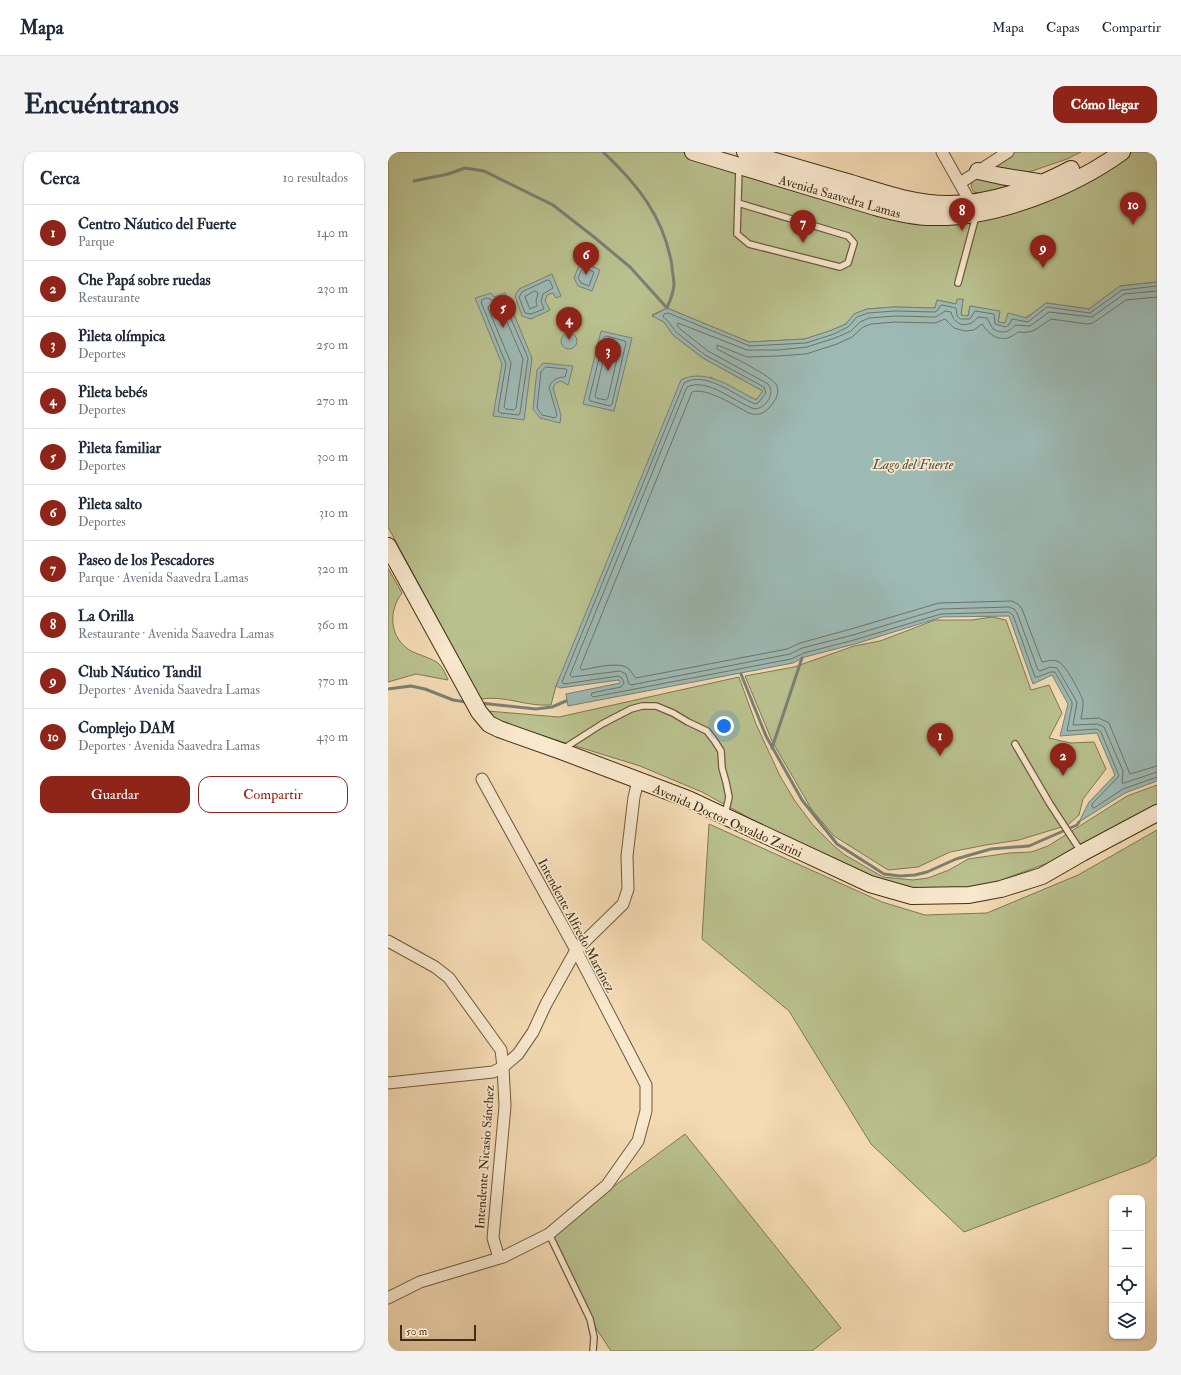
<!DOCTYPE html>
<html lang="es">
<head>
<meta charset="utf-8">
<style>
	:root { --surface:#fff; --page:#f2f2f3; --text:#1f2937; --muted:#747a83; --line:#e0e1e3; --accent:#8f2418 }
	body { margin:0; font-family:"IM FELL Double Pica",serif; background:var(--page); color:var(--text) }
	.controls { position:absolute; right:12px; bottom:12px; display:grid; overflow:hidden; border-radius:8px; box-shadow:0 1px 3px #0004 }
	.controls button { width:36px; height:36px; display:grid; place-items:center; padding:0; border:0; border-bottom:1px solid var(--line); background:var(--surface); color:var(--text); font:20px sans-serif }
	.scale { position:absolute; left:12px; bottom:10px; width:76px; box-sizing:border-box; padding-left:4px; border:2px solid #432e13; border-top:0; font-size:11px; line-height:14px; white-space:nowrap; color:#432e13; -webkit-text-stroke:3px #f8e8ce; paint-order:stroke }
	.you { position:absolute; left:336px; top:574px; width:14px; height:14px; margin:-10px; border:3px solid #fff; border-radius:50%; background:#1a73e8; box-shadow:0 0 0 6px #1a73e833 }
	.badge { display:grid; place-items:center; width:26px; height:26px; border-radius:50%; background:var(--accent); color:#fff; font-size:13px; font-weight:700 }
	.pin { position:absolute; translate:-50% -33px; filter:drop-shadow(0 1px 2px #0008) }
	.pin::after { content:''; position:absolute; top:21px; width:14px; height:12px; background:inherit; clip-path:polygon(0 0,100% 0,50% 100%) }
	.list { margin:0; padding:0; list-style:none }
	h2 { display:flex; justify-content:space-between; align-items:center; height:52px; margin:0; padding:0 16px; font-size:17px }
	h2 small { font-size:13px; font-weight:400; color:var(--muted) }
	.list li { display:grid; grid-template-columns:26px 1fr auto; gap:12px; align-items:center; box-sizing:border-box; height:56px; padding:0 16px; border-top:1px solid var(--line) }
	.list b { display:block; font-size:15px; white-space:nowrap }
	.list p { margin:0; font-size:13px; white-space:nowrap; color:var(--muted) }
	.list em { font-size:13px; font-style:normal; color:var(--muted) }
	.actions { display:flex; gap:8px; padding:12px 16px }
	.actions a { flex:1; padding:9px 0; border:1px solid var(--accent); border-radius:12px; text-align:center; font-size:14px; color:var(--accent) }
	.actions .main { background:var(--accent); color:#fff }
	.icon { flex:none; width:22px; height:22px; fill:none; stroke:currentColor; stroke-width:2; stroke-linecap:round; stroke-linejoin:round }
	.map { position:relative; flex:none; width:769px; height:1199px; overflow:hidden; border-radius:12px }
	header { display:flex; align-items:center; gap:24px; box-sizing:border-box; height:56px; padding:0 20px; background:var(--surface); border-bottom:1px solid var(--line) }
	header strong { font-size:19px }
	nav { display:flex; gap:22px; margin-inline-start:auto; font-size:14px }
	.intro { display:flex; align-items:center; justify-content:space-between; box-sizing:border-box; height:96px; padding:0 24px }
	h1 { margin:0; font-size:28px }
	.button { padding:10px 18px; border-radius:12px; background:var(--accent); color:#fff; font-size:14px; font-weight:700 }
	main { display:flex; gap:24px; padding:0 24px }
	aside { flex:1; background:var(--surface); border-radius:12px; box-shadow:0 1px 3px #0004 }
	.map>svg:first-child { display:block }
	.green { fill:#b9c18e; stroke:#7e7850 }
	.water { fill:#9db9b4; stroke:#798174 }
	.lines { fill:none; stroke-linecap:round; stroke-linejoin:round }
	.shore { stroke:#707464; stroke-width:1 }
	.stream { stroke:#798174; stroke-width:3 }
	.lane-casing { stroke:#6f593b; stroke-width:8 }
	.street-casing { stroke:#6f593b; stroke-width:13 }
	.secondary-casing { stroke:#432e13; stroke-width:18 }
	.lane { stroke:#f8e8ce; stroke-width:5.5 }
	.street { stroke:#f8e8ce; stroke-width:11 }
	.secondary { stroke:#f8e8ce; stroke-width:16 }
	.labels { text-anchor:middle; stroke-width:3.5; stroke-linejoin:round; paint-order:stroke }
	.street-label { font-size:13px; fill:#432e13; stroke:#f8e8ce }
	.water-label { font-size:14px; font-style:italic; fill:#5a513b; stroke:#f8e8ce }
</style>
</head>
<body>
<header>
<strong>Mapa</strong>
<nav><a>Mapa</a><a>Capas</a><a>Compartir</a></nav>
</header>
<div class="intro"><h1>Encuéntranos</h1><a class="button">Cómo llegar</a></div>
<main>
<aside>
<h2>Cerca<small>10 resultados</small></h2>
<ul class="list">
<li><span class="badge">1</span><div><b>Centro Náutico del Fuerte</b><p>Parque</p></div><em>140 m</em></li>
<li><span class="badge">2</span><div><b>Che Papá sobre ruedas</b><p>Restaurante</p></div><em>230 m</em></li>
<li><span class="badge">3</span><div><b>Pileta olímpica</b><p>Deportes</p></div><em>250 m</em></li>
<li><span class="badge">4</span><div><b>Pileta bebés</b><p>Deportes</p></div><em>270 m</em></li>
<li><span class="badge">5</span><div><b>Pileta familiar</b><p>Deportes</p></div><em>300 m</em></li>
<li><span class="badge">6</span><div><b>Pileta salto</b><p>Deportes</p></div><em>310 m</em></li>
<li><span class="badge">7</span><div><b>Paseo de los Pescadores</b><p>Parque · Avenida Saavedra Lamas</p></div><em>320 m</em></li>
<li><span class="badge">8</span><div><b>La Orilla</b><p>Restaurante · Avenida Saavedra Lamas</p></div><em>360 m</em></li>
<li><span class="badge">9</span><div><b>Club Náutico Tandil</b><p>Deportes · Avenida Saavedra Lamas</p></div><em>370 m</em></li>
<li><span class="badge">10</span><div><b>Complejo DAM</b><p>Deportes · Avenida Saavedra Lamas</p></div><em>430 m</em></li>
</ul>
<div class="actions"><a class="main">Guardar</a><a>Compartir</a></div>
</aside>
<div class="map">
<svg width="769" height="1199" viewBox="0 0 769 1199">
	<rect width="100%" height="100%" fill="#f4dbb4"/>
	<filter id="stains"><feTurbulence type="fractalNoise" baseFrequency=".005" numOctaves="4"/><feColorMatrix values="0 0 0 0 .2 0 0 0 0 .09 0 0 0 0 .02 0 0 0 .5 -.17"/></filter>
	<radialGradient id="worn" r=".72"><stop offset=".6" stop-color="#630" stop-opacity="0"/><stop offset="1" stop-color="#630" stop-opacity=".3"/></radialGradient>
	<path class="green" d="M0,0H294L501,64L727,13L744,0H769V130L732,134L701,157L658,151C644,162 630,174 610,170L612,160L582,154L580,164L573,163L575,147L568,152L549,148L547,156L506,155L479,157L466,162L458,172L444,178L417,187L361,190L279,156L264,163L276,170L285,183L315,206L375,239L368,248L322,225L168,534L163,553C139,555 117,543 93,547L0,375Z
		M624,0H693L679,7L641,20L618,23L601,13Z
		M591,25L629,30L608,38L591,42L585,39L583,34L586,27Z
		M0,416L14,441C0,459 1,486 23,499C29,502 48,508 51,512C55,516 58,523 60,528L28,522L0,530Z
		M604,465L618,468L643,538L661,533L674,561L661,586L682,591L706,590L718,617L695,647L691,663L680,673L631,688L598,693L562,700L530,715L500,718L446,684L424,658L384,589L357,524L406,515L466,494L492,489L547,468H584Z
		M351,525L368,572L392,624L407,649L425,673L446,694L457,703L495,725L525,728L540,726L561,718L580,707L621,701L643,700L660,694L739,644L769,633V655L680,699L660,711L616,727L588,737H523L499,733L392,683L314,640L252,614L110,570L99,559L171,565Z
		M321,672L494,750L537,763L599,761L690,723L769,678V1003L761,1010L576,1080L483,992L401,859L314,787Z
		M297,982L453,1176L424,1199H223L202,1167L161,1082Z"/>
	<path class="water" d="M199,112L212,118L204,139L190,134L186,126L190,116Z
		M164,122L173,144L168,146L165,141L159,143L157,149L162,158L143,167L134,164L127,144L131,137Z
		M769,130V629L737,641L691,670L701,650L727,623L709,581L672,584L680,552L664,523L645,532L621,464L554,465L467,492L417,505L405,511L180,554L178,542L232,531L231,528L172,536L168,534L293,228C318,215 346,237 368,248L375,239L315,206L285,183L276,170L264,164L279,156L361,190L417,187L444,178L458,172L466,162L479,157L506,155L547,156L549,148L568,152L569,147H575L573,163L580,164L582,154L612,159L610,170L617,171L620,161L639,166L658,151L701,157L732,134Z
		M103,141L106,145L117,141L144,206L136,268L105,264L114,212L87,146Z
		M213,179L244,186L226,259L195,252Z
		M173 189a8 8 0 1 1 16 0a8 8 0 1 1-16 0Z
		M155,211L185,214L180,233L173,229L168,231L165,236L173,263L172,271L152,266L145,257L149,218Z"/>
	<g class="lines">
		<path class="shore" d="M196,117H199L206,120L201,134L193,131L190,126L193,119Z
			M160,128L162,129L165,136L155,142L153,149L156,157L143,162L137,161L131,145L134,140Z
			M769,134L734,138L702,161L659,155L640,170L624,167L621,173L617,175L607,172L606,162L587,159L582,167H572L569,164L568,156L554,153L552,154L550,158L547,160L507,159L480,161L469,165L460,175L446,182L418,191L362,194L280,161L276,162L275,165L279,168L288,180L317,203L376,235L378,241L371,250L367,252C348,244 317,218 296,231L174,530L176,532L230,524L234,526L236,531L233,535L204,541L203,543L205,545L403,507L416,501L466,488L553,462L621,460L625,463L647,525H650L662,520H667L684,550V553L679,579L709,577L713,580L731,624L704,652V655L706,656L735,637L769,625
			M147,139L150,141L148,149L149,154L142,157L137,145Z
			M769,139L736,142L704,165L661,160L642,174L627,173C621,181 614,182 605,177L599,166L590,165C582,176 567,176 563,160L557,159L548,165L507,164L481,166L472,170L463,179L447,186L419,195L390,198H359L290,171L289,173L292,177L320,199L380,232C388,241 378,256 367,257C347,251 320,225 299,235L182,523L184,525L232,519L238,522L241,532L243,533L402,502L414,496L465,483L552,457L621,455L626,457L629,461L650,518L652,519L662,515L669,516L689,550L685,573L709,572L716,575L735,619L734,631H736L769,620
			M769,145L738,148L705,171L699,172L663,167C650,175 647,182 630,180C616,192 603,186 594,172L586,178L577,179L566,176L557,167L547,171L507,170L483,172L475,175L464,185L449,192L418,202L390,204L359,205L329,193V197C340,203 385,224 389,234C392,243 386,250 381,256C375,262 369,264 361,261C347,254 319,235 304,240L192,516L194,518C204,516 229,510 238,515C243,517 244,523 248,526L399,497L412,491L463,477L551,451L624,449L630,452L634,457L654,510C658,510 663,507 669,509C678,512 691,539 695,548V554L693,567L711,566L721,571L742,622L769,614
			M100,146L105,149L113,147L115,148L140,206L132,261L131,263L112,261L110,259L118,212L93,150L94,148Z
			M103,153L112,154L135,207L128,256L126,258L118,257L116,255L123,211L100,156L101,154Z
			M218,184L237,189L238,191L224,252L222,254L202,249L201,247L216,186Z
			M222,190L231,193L232,194L220,246L218,248L208,246L207,244L219,192Z
			M158,215L178,217L179,218L177,225C170,225 165,227 161,235L169,263L167,266L154,263L149,256L153,220Z"/>
		<path class="stream" d="M215,0C250,33 276,65 284,114C284,120 286,126 286,132C286,140 282,149 279,156
			M26,29L60,22L77,16L96,19L165,53L206,85L242,115L279,156
			M353,522L378,584L414,648L449,692L496,722L512,724L527,723L539,720L568,707L603,697L641,694L689,673L691,670
			M0,537L23,534L37,537L65,548L78,550
			M92,551L148,557L164,555L178,549
			M384,596L414,506"/>
		<defs>
			<path id="lane" d="M350,51L460,84L466,91L460,111L452,115L361,92L349,82L351,15
				M570,131L588,64
				M627,592L662,652L694,701
				M175,597L214,572L243,557L254,554H268L285,561L300,570L319,579L326,588L333,599L334,616L338,630L341,645L337,663
				M161,1082L202,1167L206,1185L205,1199"/>
			<path id="street" d="M554,0L585,55
				M572,31L620,0
				M0,789L47,815L61,826L113,898L115,915L117,954L105,1086L111,1106
				M0,931L105,920L115,915L130,902L145,880L158,852L188,798L235,752L240,737L239,704L246,645L250,629
				M0,1146L32,1130L115,1105L161,1082L219,1033L250,989L258,959V933L188,798L94,627"/>
			<path id="secondary" d="M305,0L487,55C505,60 525,65 544,65C606,67 684,36 734,0
				M357,0C393,11 428,21 463,31C495,41 527,52 561,52C601,52 648,36 683,17
				M590,19L613,24L650,30
				M0,394L91,560L101,572L111,577L173,599L300,647L482,732L524,744L581,743L613,737L654,724L694,701L769,661"/>
		</defs>
		<use href="#lane" class="lane-casing"/>
		<use href="#street" class="street-casing"/>
		<use href="#secondary" class="secondary-casing"/>
		<use href="#lane" class="lane"/>
		<use href="#street" class="street"/>
		<use href="#secondary" class="secondary"/>
	</g>
	<g class="labels">
		<g class="street-label">
			<text transform="translate(452 44) rotate(16)" y="5">Avenida Saavedra Lamas</text>
			<text transform="translate(340 668) rotate(24)" y="5">Avenida Doctor Osvaldo Zarini</text>
			<text transform="translate(189 773) rotate(62)" y="5">Intendente Alfredo Martínez</text>
			<text transform="translate(96 1005) rotate(-86)" y="5">Intendente Nicasio Sánchez</text>
		</g>
		<g class="water-label">
			<text x="525" y="317">Lago del Fuerte</text>
		</g>
	</g>
	<rect width="100%" height="100%" filter="url(#stains)"/>
	<rect width="100%" height="100%" fill="url(#worn)"/>
</svg>
<div class="controls">
<button>+</button>
<button>−</button>
<button><svg class="icon" aria-label="locate" viewBox="0 0 24 24"><circle cx="12" cy="12" r="6"/><path d="M12 2v4M12 18v4M2 12h4M18 12h4"/></svg></button>
<button><svg class="icon" aria-label="layers" viewBox="0 0 24 24"><path d="M12 4l9 5-9 5-9-5zM3 14l9 5 9-5"/></svg></button>
</div>
<div class="scale">50 m</div>
<div class="you"></div>
<div class="pin badge" style="left:552px;top:604px">1</div>
<div class="pin badge" style="left:675px;top:624px">2</div>
<div class="pin badge" style="left:220px;top:219px">3</div>
<div class="pin badge" style="left:181px;top:188px">4</div>
<div class="pin badge" style="left:115px;top:176px">5</div>
<div class="pin badge" style="left:198px;top:123px">6</div>
<div class="pin badge" style="left:415px;top:91px">7</div>
<div class="pin badge" style="left:574px;top:79px">8</div>
<div class="pin badge" style="left:655px;top:116px">9</div>
<div class="pin badge" style="left:745px;top:73px">10</div>
</div>
</main>
</body>
</html>
